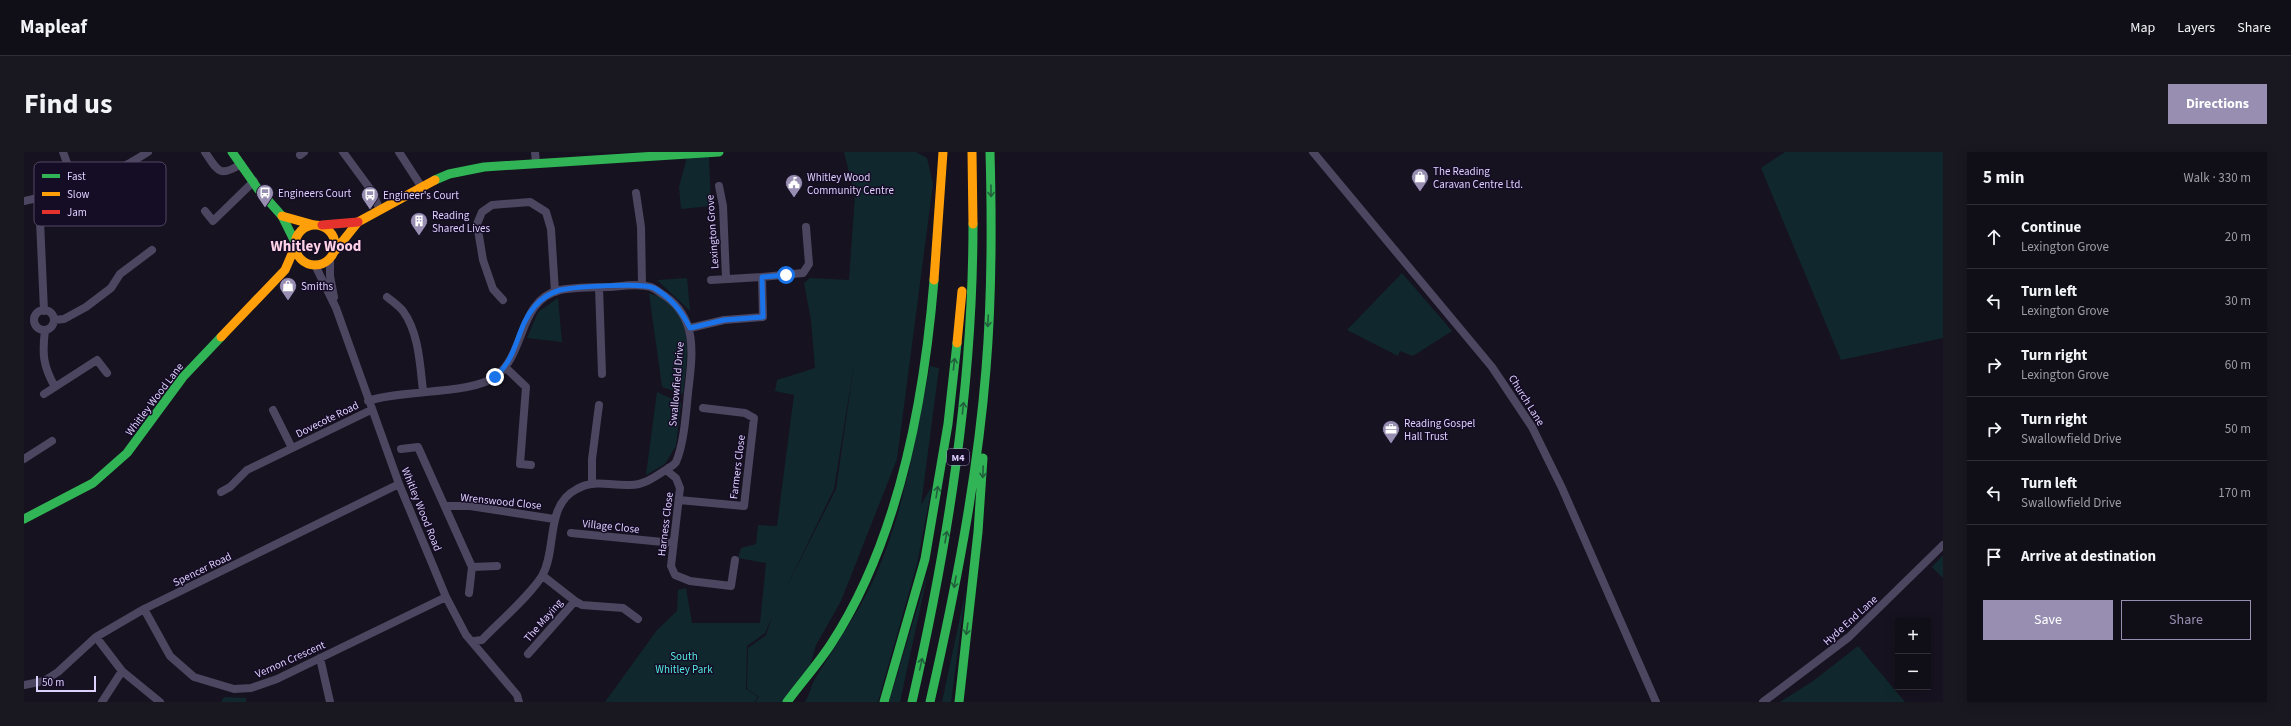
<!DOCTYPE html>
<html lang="en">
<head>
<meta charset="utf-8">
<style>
	:root { --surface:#100e17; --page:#191720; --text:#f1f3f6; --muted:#9c9ca1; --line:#302e36; --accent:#988eb1 }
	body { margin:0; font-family:"Source Sans 3",sans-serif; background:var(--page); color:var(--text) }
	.controls { position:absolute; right:12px; bottom:12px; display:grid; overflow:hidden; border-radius:0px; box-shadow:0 2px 10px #0003 }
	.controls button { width:36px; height:36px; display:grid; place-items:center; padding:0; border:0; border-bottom:1px solid var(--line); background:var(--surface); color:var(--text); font:20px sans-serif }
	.scale { position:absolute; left:12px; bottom:10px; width:60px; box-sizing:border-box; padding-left:4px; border:2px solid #ded0ff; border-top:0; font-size:11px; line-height:14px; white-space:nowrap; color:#ded0ff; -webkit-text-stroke:3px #150c25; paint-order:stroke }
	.stop { position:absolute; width:12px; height:12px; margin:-9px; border:3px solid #1a73e8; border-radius:50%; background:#fff }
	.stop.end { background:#1a73e8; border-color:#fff; box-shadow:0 1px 4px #0008 }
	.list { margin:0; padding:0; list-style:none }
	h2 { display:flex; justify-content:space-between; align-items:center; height:52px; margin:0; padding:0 16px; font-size:17px }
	h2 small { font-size:13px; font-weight:400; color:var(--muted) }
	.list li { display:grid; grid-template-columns:26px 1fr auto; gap:12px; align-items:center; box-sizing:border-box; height:64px; padding:0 16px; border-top:1px solid var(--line) }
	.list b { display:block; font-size:15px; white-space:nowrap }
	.list p { margin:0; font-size:13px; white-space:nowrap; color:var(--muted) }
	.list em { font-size:13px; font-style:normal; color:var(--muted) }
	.actions { display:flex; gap:8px; padding:12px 16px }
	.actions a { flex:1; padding:9px 0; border:1px solid var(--accent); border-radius:0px; text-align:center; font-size:14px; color:var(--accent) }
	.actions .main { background:var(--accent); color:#fff }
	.icon { flex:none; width:22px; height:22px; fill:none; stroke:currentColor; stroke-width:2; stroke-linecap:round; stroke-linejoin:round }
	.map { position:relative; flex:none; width:1919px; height:550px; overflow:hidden; border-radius:0px }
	header { display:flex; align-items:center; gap:24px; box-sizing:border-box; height:56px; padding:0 20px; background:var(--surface); border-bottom:1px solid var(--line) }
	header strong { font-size:19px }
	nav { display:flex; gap:22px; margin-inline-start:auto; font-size:14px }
	.intro { display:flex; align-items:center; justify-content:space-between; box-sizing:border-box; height:96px; padding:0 24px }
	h1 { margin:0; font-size:28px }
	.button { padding:10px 18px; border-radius:0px; background:var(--accent); color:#fff; font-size:14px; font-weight:700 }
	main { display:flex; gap:24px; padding:0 24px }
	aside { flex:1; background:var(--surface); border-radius:0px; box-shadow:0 2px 10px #0003 }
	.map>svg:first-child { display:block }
	.green { fill:#10282d; fill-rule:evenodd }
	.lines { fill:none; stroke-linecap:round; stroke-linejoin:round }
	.street { stroke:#4c4660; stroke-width:8 }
	.fast { stroke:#30b455; stroke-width:9 }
	.slow { stroke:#ff9f0a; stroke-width:9 }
	.jam { stroke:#e5322d; stroke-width:9 }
	.oneway { stroke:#22603d }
	.route { stroke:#1a73e8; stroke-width:5 }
	.labels { text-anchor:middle; stroke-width:3; stroke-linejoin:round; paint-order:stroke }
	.shield { fill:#150c25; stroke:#a295be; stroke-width:1 }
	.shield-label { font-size:10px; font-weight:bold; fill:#ded0ff }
	.poi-label { font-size:11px; fill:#ded0ff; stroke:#150c25; text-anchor:start }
	.street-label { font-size:11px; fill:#ded0ff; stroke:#150c25 }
	.park-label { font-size:11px; fill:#51eae0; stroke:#150c25 }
	.district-label { font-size:15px; font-weight:bold; fill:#ffd2e6; stroke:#150c25 }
	.key { fill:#150c25; stroke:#514766; stroke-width:1 }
	.key-label { font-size:11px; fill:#ded0ff }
</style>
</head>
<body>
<header>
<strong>Mapleaf</strong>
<nav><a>Map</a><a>Layers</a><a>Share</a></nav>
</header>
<div class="intro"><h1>Find us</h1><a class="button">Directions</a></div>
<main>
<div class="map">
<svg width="1919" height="550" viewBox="0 0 1919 550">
	<rect width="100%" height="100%" fill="#16121f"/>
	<path class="green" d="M820,0H892L903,6L909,32L873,307L817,449L792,493L786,514L759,550H731L735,545L723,537L724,496L742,483L748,465L741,481L723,494L722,537L734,545L730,550H581L633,478L653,459L654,438L662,436L668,471H736L742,411L714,406L717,396L732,392L734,373L753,374L770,243L751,239L753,228L791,216L787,168L780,131L786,126L825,128L831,44ZM831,206L812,337L760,440L810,337Z
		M1761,0H1919V186L1817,208L1737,16Z
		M663,5H685L687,54L657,57L655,35Z
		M1378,121L1428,179L1389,204L1376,199L1374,204L1323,178Z
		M663,126L666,159L633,128Z
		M625,141C632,144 643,147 648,152C670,175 662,214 659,242L638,235Z
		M534,146L538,190L503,186L514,160Z
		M906,214L915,216L897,353L908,334L893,412L854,550H781C786,542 787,533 792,525C811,494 832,464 848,431C880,364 891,286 906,214Z
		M633,240L657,251L652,294L641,312L622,323Z
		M1919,403V426L1908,415Z
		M904,420L876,550H865Z
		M942,437L927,550H918Z
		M1834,494L1881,550H1756L1789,529Z
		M200,545L222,546V550H197Z"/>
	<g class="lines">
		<path class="street" d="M39,0L52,36
			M181,0C194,19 195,26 217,12
			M319,0L347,38L356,58
			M375,0L397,34
			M511,0L512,11
			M1289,0L1468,215L1508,275L1538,336L1632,550
			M276,3L280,0
			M695,34L699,54L702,126
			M612,41L617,75L618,133
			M15,46L20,159
			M0,49C45,40 86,25 124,0
			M181,59L189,69L230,29
			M306,107V124L310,145
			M291,113L312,156L375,332L422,445L442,483L493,543L495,550
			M738,125L779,121L785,112L782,75
			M575,135L578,222
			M363,145C368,149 375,154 379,159C395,181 396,213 399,239
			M479,148L469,137L459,108L453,72L458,60L468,53L506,50L522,60L527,77L531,140
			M10 168a10 10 0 1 1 20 0a10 10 0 1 1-20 0Z
			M30,168L40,167L62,155L87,136L96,122L128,98
			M666,176L700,168L739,165L738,125L687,128
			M21,178C18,202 19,214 31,235L73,208L83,221
			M482,216L502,235L496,312L507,313
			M20,242L31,235
			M344,249C378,237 448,243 472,224C502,202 494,148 536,138C552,135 570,135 586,135C599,134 614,131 627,135C632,137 636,141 641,144C675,167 668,205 664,241C662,261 660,292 652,310C650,313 646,315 643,317C631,325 620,333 606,333C587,334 570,327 553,337C521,353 533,396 519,422C510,440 473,472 458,488L450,489
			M249,258L268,296
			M377,297L394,295L448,415L445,441
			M0,307L28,289
			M642,318L652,326L656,336L647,414L651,423L666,429L707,434L711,408
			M568,332V307L575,253
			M197,340L206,335L223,318L347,258
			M655,348L720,354L730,266L721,261L679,256
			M421,354H446L530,367
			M547,381L649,391
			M448,415L473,414
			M519,424L551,449
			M120,457L146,504L170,525L210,537L227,536L253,527L422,445
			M72,485L98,519L136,550
			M504,502L551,449L558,453L599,456L614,467
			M296,506L306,550
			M0,533L20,529L34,520L72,485L120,457L375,332
			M78,550L98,519
			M1739,550L1825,485L1919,393"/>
		<path class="fast" d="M208,0L234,37L258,64L271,90
			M411,28L425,22L460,15L695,0
			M0,367L69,331L103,301L159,225L197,185
			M763,550C777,531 794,512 807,492C875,388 900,250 910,128
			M860,550L901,407L924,272L933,191
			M888,550C924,392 949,234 949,72
			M906,550C931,440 953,329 962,217C968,145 968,72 966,0
			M935,550L954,380L959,306"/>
		<path class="slow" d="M948,0L949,72
			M258,64L290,73
			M271 93a20 20 0 1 1 40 0a20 20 0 1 1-40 0Z
			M310,100L334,70L411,28
			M910,128L919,0
			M197,185L261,118L271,95
			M933,191L938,139"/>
		<path class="jam" d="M298,73L334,70"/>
	</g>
	<defs><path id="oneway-shaft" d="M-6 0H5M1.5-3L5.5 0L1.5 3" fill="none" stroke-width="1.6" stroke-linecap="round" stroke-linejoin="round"/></defs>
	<g class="oneway">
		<use href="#oneway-shaft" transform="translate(967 39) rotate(89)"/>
		<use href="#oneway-shaft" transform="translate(964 169) rotate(93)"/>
		<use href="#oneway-shaft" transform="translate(930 212) rotate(-84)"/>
		<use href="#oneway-shaft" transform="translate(939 256) rotate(-84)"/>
		<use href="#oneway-shaft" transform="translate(959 320) rotate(92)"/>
		<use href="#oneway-shaft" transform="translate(913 340) rotate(-81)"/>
		<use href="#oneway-shaft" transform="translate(922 385) rotate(-80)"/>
		<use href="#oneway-shaft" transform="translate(931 430) rotate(100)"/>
		<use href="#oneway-shaft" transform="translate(943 477) rotate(98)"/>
		<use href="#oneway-shaft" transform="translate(897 512) rotate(-77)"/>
	</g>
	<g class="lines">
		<path class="route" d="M471,225C495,204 492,175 511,154C517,147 526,141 536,138C551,135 618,130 630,136C647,146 657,158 666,176L700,168L739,165L738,125L762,123"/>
	</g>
	<defs>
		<symbol id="shop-pin" viewBox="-11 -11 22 30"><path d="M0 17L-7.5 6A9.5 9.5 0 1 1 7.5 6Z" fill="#988eb1" stroke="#150c25"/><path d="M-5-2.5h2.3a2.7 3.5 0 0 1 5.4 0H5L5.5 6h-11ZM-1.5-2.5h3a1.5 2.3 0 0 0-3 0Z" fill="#fff"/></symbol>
		<symbol id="civic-pin" viewBox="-11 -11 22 30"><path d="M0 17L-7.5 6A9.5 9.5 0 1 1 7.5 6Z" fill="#988eb1" stroke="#150c25"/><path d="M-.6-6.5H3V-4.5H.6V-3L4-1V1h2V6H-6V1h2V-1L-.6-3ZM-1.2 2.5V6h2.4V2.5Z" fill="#fff"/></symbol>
		<symbol id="bus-pin" viewBox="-11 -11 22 30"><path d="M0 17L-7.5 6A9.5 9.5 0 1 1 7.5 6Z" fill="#988eb1" stroke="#150c25"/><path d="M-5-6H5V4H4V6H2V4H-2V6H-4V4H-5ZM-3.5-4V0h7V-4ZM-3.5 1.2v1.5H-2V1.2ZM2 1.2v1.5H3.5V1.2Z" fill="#fff"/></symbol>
		<symbol id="building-pin" viewBox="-11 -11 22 30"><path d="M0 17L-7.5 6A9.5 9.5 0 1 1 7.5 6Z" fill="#988eb1" stroke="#150c25"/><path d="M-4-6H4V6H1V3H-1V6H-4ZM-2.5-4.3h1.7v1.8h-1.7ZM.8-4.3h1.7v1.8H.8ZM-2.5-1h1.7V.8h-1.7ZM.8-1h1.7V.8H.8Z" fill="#fff"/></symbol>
		<symbol id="office-pin" viewBox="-11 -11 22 30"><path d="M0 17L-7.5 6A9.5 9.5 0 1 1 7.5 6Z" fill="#988eb1" stroke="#150c25"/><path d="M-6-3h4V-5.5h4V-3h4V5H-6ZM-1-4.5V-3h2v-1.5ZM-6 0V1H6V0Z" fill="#fff"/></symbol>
	</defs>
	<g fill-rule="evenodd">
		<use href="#shop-pin" x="1386" y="15" width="20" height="27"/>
		<use href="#civic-pin" x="760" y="21" width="20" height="27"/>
		<use href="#bus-pin" x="231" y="31" width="20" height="27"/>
		<use href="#bus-pin" x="336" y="33" width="20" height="27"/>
		<use href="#building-pin" x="385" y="59" width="20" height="27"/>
		<use href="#shop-pin" x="254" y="124" width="20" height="27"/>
		<use href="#office-pin" x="1357" y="267" width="20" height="27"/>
	</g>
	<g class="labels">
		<rect class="shield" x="923" y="297" width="22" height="16" rx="3"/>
		<g class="shield-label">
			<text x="934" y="309">M4</text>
		</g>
		<g class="poi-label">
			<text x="1409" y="23">The Reading<tspan x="1409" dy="13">Caravan Centre Ltd.</tspan></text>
			<text x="783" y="29">Whitley Wood<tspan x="783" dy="13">Community Centre</tspan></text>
			<text x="254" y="45">Engineers Court</text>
			<text x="359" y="47">Engineer's Court</text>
			<text x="408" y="67">Reading<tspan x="408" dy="13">Shared Lives</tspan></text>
			<text x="277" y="138">Smiths</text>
			<text x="1380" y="275">Reading Gospel<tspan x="1380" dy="13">Hall Trust</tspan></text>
		</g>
		<g class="street-label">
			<text transform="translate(688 80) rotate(-94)" y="4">Lexington Grove</text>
			<text transform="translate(652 232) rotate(-85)" y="4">Swallowfield Drive</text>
			<text transform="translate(130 247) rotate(-53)" y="4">Whitley Wood Lane</text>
			<text transform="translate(1503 248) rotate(58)" y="4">Church Lane</text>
			<text transform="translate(303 267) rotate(-26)" y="4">Dovecote Road</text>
			<text transform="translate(713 315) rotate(-83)" y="4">Farmers Close</text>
			<text transform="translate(477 349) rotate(6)" y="4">Wrenswood Close</text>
			<text transform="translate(398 357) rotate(68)" y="4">Whitley Wood Road</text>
			<text transform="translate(641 372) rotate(-83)" y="4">Harness Close</text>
			<text transform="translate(587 374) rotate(6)" y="4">Village Close</text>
			<text transform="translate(178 417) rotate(-26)" y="4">Spencer Road</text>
			<text transform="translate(519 468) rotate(-49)" y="4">The Maying</text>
			<text transform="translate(1826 468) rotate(-42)" y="4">Hyde End Lane</text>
			<text transform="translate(266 507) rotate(-24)" y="4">Vernon Crescent</text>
		</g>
		<g class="park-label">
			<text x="660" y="508">South<tspan x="660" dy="13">Whitley Park</tspan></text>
		</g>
		<g class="district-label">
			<text x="292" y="99">Whitley Wood</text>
		</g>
	</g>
	<rect x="10" y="10" width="132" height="64" rx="6" class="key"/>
	<rect x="18" y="22" width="18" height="4" fill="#30b455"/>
	<rect x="18" y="40" width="18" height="4" fill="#ff9f0a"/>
	<rect x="18" y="58" width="18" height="4" fill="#e5322d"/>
	<g class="key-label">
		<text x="43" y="28">Fast</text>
		<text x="43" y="46">Slow</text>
		<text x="43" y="64">Jam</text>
	</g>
</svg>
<div class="controls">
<button>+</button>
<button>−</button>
</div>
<div class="scale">50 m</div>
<div class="stop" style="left:762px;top:123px"></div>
<div class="stop end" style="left:471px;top:225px"></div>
</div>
<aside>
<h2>5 min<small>Walk · 330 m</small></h2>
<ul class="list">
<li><svg class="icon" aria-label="ahead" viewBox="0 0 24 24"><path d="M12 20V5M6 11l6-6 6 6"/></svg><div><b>Continue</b><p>Lexington Grove</p></div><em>20 m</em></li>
<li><svg class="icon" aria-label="left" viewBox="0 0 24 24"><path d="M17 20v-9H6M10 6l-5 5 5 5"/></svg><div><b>Turn left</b><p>Lexington Grove</p></div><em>30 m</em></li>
<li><svg class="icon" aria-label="right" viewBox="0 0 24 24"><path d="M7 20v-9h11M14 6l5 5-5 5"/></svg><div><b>Turn right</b><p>Lexington Grove</p></div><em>60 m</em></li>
<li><svg class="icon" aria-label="right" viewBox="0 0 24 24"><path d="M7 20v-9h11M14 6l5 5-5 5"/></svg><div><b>Turn right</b><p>Swallowfield Drive</p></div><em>50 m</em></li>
<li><svg class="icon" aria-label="left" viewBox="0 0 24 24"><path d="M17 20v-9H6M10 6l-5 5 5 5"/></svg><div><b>Turn left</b><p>Swallowfield Drive</p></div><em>170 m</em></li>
<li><svg class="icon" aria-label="arrive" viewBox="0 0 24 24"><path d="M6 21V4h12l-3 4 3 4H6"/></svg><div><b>Arrive at destination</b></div></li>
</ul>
<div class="actions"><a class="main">Save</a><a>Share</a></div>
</aside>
</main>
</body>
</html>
